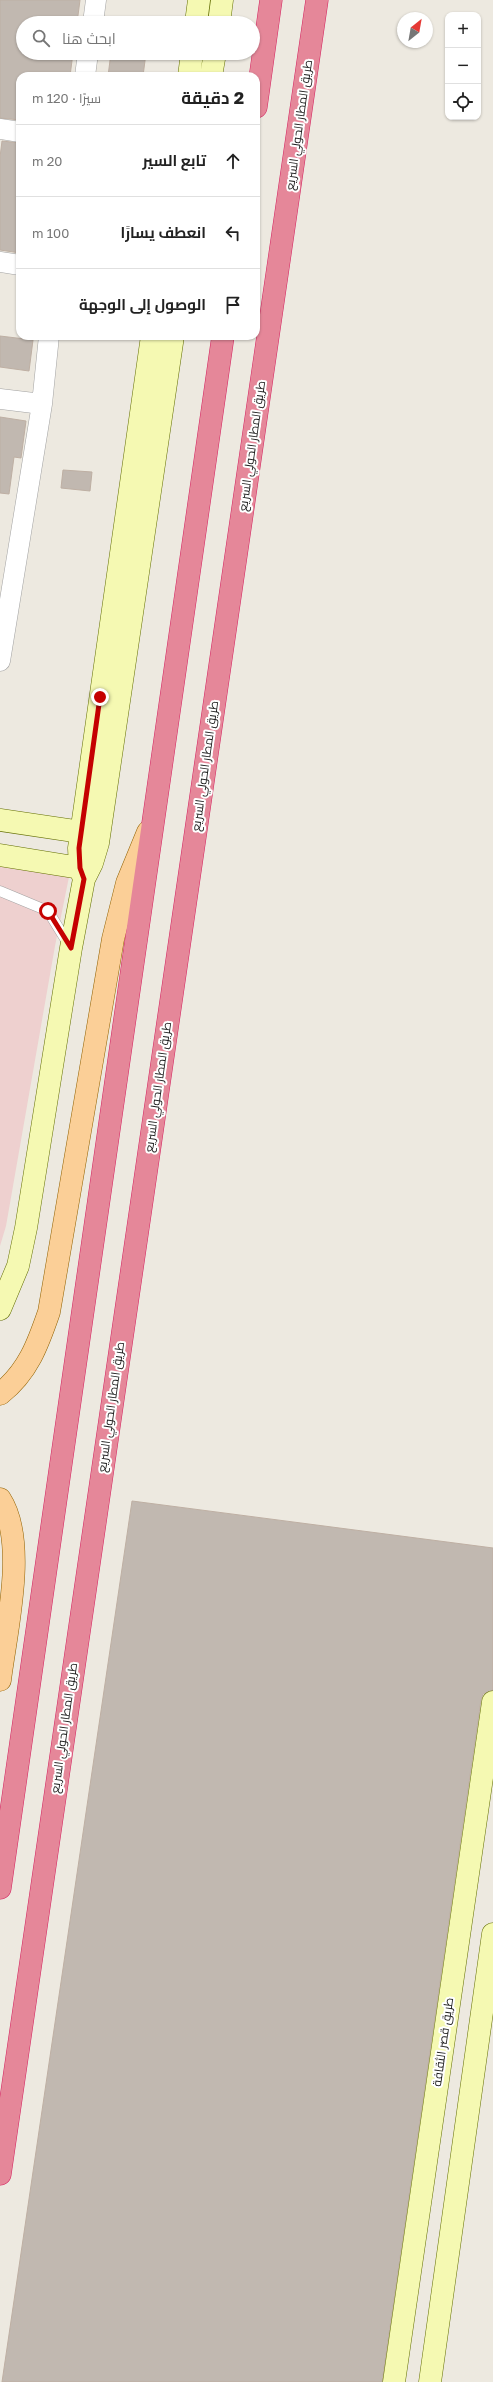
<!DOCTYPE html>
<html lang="ar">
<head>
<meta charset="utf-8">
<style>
	:root { --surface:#fff; --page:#f2f2f2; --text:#222; --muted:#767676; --line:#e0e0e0 }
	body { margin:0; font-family:"Golos Text",Cairo,sans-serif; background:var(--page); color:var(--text); direction:rtl }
	.controls { position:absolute; right:12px; top:12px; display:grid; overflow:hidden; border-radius:8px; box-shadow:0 1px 3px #0004 }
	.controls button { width:36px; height:36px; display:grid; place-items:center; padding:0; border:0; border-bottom:1px solid var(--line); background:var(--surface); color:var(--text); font:20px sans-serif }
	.compass { position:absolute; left:397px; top:12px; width:36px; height:36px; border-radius:50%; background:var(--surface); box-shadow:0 1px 3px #0004; rotate:31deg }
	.stop { position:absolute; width:12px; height:12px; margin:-9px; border:3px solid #c50101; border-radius:50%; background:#fff }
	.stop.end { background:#c50101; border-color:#fff; box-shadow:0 1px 4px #0008 }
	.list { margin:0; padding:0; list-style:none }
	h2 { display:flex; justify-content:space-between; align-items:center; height:52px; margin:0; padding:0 16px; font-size:17px }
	h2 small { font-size:13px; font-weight:400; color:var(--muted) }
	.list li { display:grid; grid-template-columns:26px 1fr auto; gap:12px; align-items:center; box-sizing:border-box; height:72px; padding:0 16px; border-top:1px solid var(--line) }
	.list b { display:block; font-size:15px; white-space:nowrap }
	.list em { font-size:13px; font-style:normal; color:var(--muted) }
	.icon { flex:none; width:22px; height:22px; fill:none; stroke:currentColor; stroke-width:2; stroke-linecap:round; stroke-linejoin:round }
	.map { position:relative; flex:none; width:493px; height:2382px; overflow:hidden; direction:ltr }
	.search { position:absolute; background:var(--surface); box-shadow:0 1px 3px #0004; left:16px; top:16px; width:244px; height:44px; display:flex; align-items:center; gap:10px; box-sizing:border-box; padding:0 14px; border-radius:22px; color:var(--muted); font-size:15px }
	.panel { position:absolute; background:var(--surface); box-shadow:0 1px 3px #0004; left:16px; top:72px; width:244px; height:268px; border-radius:12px; direction:rtl }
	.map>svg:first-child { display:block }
	.commercial { fill:#eed0cf }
	.building { fill:#c1b8b0; stroke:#beafa3 }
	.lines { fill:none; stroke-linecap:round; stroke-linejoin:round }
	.lane-casing { stroke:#a2a2a2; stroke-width:11 }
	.street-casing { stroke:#a2a2a2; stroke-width:21 }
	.secondary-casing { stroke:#646f05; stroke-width:23 }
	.primary-casing { stroke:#916101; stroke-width:23 }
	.highway-casing { stroke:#d42461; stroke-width:23 }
	.lane { stroke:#fff; stroke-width:10 }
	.street { stroke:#fff; stroke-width:20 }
	.secondary { stroke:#f5f9b2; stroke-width:22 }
	.primary { stroke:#fbcf97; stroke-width:22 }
	.highway { stroke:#e58799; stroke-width:22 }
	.route { stroke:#c50101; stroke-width:5 }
	.labels { text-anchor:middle; stroke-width:4; stroke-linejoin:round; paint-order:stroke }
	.street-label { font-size:12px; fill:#1b1b1b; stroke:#fff }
</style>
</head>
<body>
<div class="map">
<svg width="493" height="2382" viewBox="0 0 493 2382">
	<rect width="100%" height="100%" fill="#ede9e0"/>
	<path class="commercial" d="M0,861L70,872L55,946L6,1226L0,1246Z"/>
	<path class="building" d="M0,0H80L77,23H23V53H73L70,76H20V120L0,118Z
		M111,53H146L143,76H108Z
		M2,141L20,143V253L0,250V157Z
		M0,336L33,340L29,371L0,367Z
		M0,417L26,421L21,458L14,457L9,494L0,493Z
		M63,470L92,472L90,491L61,488Z
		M132,1501L493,1548V1690L483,1694L481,1700L382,2382H2Z"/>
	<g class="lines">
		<defs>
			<path id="lane" d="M0,891L48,911L69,945"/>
			<path id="street" d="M93,23L96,0
				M85,76L88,53
				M0,129L20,132
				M0,262L20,265
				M0,399L42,404
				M0,661L42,404L49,336"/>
			<path id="secondary" d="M196,23L199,0
				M219,23L222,0
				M189,76L192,53
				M211,76L215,53
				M0,820L81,832
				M0,855L80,868
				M84,879L80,868L79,848L152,336
				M0,1309L18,1266L26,1228L71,948L84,879L92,863L98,843L173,336
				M394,2382L493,1702
				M430,2382L493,1934"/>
			<path id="primary" d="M0,1394C28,1372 38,1344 49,1312L113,939L127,883L148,832
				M0,1499C28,1542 6,1631 0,1680"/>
			<path id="highway" d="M256,107L271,0
				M0,1888L223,336
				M0,2174L317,0"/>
		</defs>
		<use href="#lane" class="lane-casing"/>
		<use href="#street" class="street-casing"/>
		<use href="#secondary" class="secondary-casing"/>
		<use href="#primary" class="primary-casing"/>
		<use href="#highway" class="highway-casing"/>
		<use href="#lane" class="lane"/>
		<use href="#street" class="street"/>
		<use href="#secondary" class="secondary"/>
		<use href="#primary" class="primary"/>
		<use href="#highway" class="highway"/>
	</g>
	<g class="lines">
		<path class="route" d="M48,911L71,948L84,879L80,868L79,848L100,697"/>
	</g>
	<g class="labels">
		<g class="street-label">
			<text transform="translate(299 125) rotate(-82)" y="4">طريق المطار الحولي السريع</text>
			<text transform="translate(252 446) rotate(-82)" y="4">طريق المطار الحولي السريع</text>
			<text transform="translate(205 766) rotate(-82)" y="4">طريق المطار الحولي السريع</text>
			<text transform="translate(158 1087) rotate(-82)" y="4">طريق المطار الحولي السريع</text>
			<text transform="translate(111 1407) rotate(-82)" y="4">طريق المطار الحولي السريع</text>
			<text transform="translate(64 1728) rotate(-82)" y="4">طريق المطار الحولي السريع</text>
			<text transform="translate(443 2042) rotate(-82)" y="4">طريق قصر الثقافة</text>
		</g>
	</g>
</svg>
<div class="controls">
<button>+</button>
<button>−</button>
<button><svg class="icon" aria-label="locate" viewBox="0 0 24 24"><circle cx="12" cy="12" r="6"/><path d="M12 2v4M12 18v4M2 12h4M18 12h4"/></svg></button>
</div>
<svg class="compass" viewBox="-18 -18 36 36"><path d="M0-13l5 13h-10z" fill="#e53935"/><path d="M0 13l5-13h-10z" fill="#767676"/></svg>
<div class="stop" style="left:48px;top:911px"></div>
<div class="stop end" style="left:100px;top:697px"></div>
<div class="search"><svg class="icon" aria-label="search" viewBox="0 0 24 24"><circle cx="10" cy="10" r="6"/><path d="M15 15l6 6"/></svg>ابحث هنا</div>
<section class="panel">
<h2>2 دقيقة<small>سيرًا · 120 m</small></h2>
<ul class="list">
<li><svg class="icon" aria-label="ahead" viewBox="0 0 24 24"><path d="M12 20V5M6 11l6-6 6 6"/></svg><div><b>تابع السير</b></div><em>20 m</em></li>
<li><svg class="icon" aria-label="left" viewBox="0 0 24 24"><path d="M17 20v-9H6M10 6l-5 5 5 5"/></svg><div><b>انعطف يسارًا</b></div><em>100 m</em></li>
<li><svg class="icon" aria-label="arrive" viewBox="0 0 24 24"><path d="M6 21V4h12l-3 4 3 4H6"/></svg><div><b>الوصول إلى الوجهة</b></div></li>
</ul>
</section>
</div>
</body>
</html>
